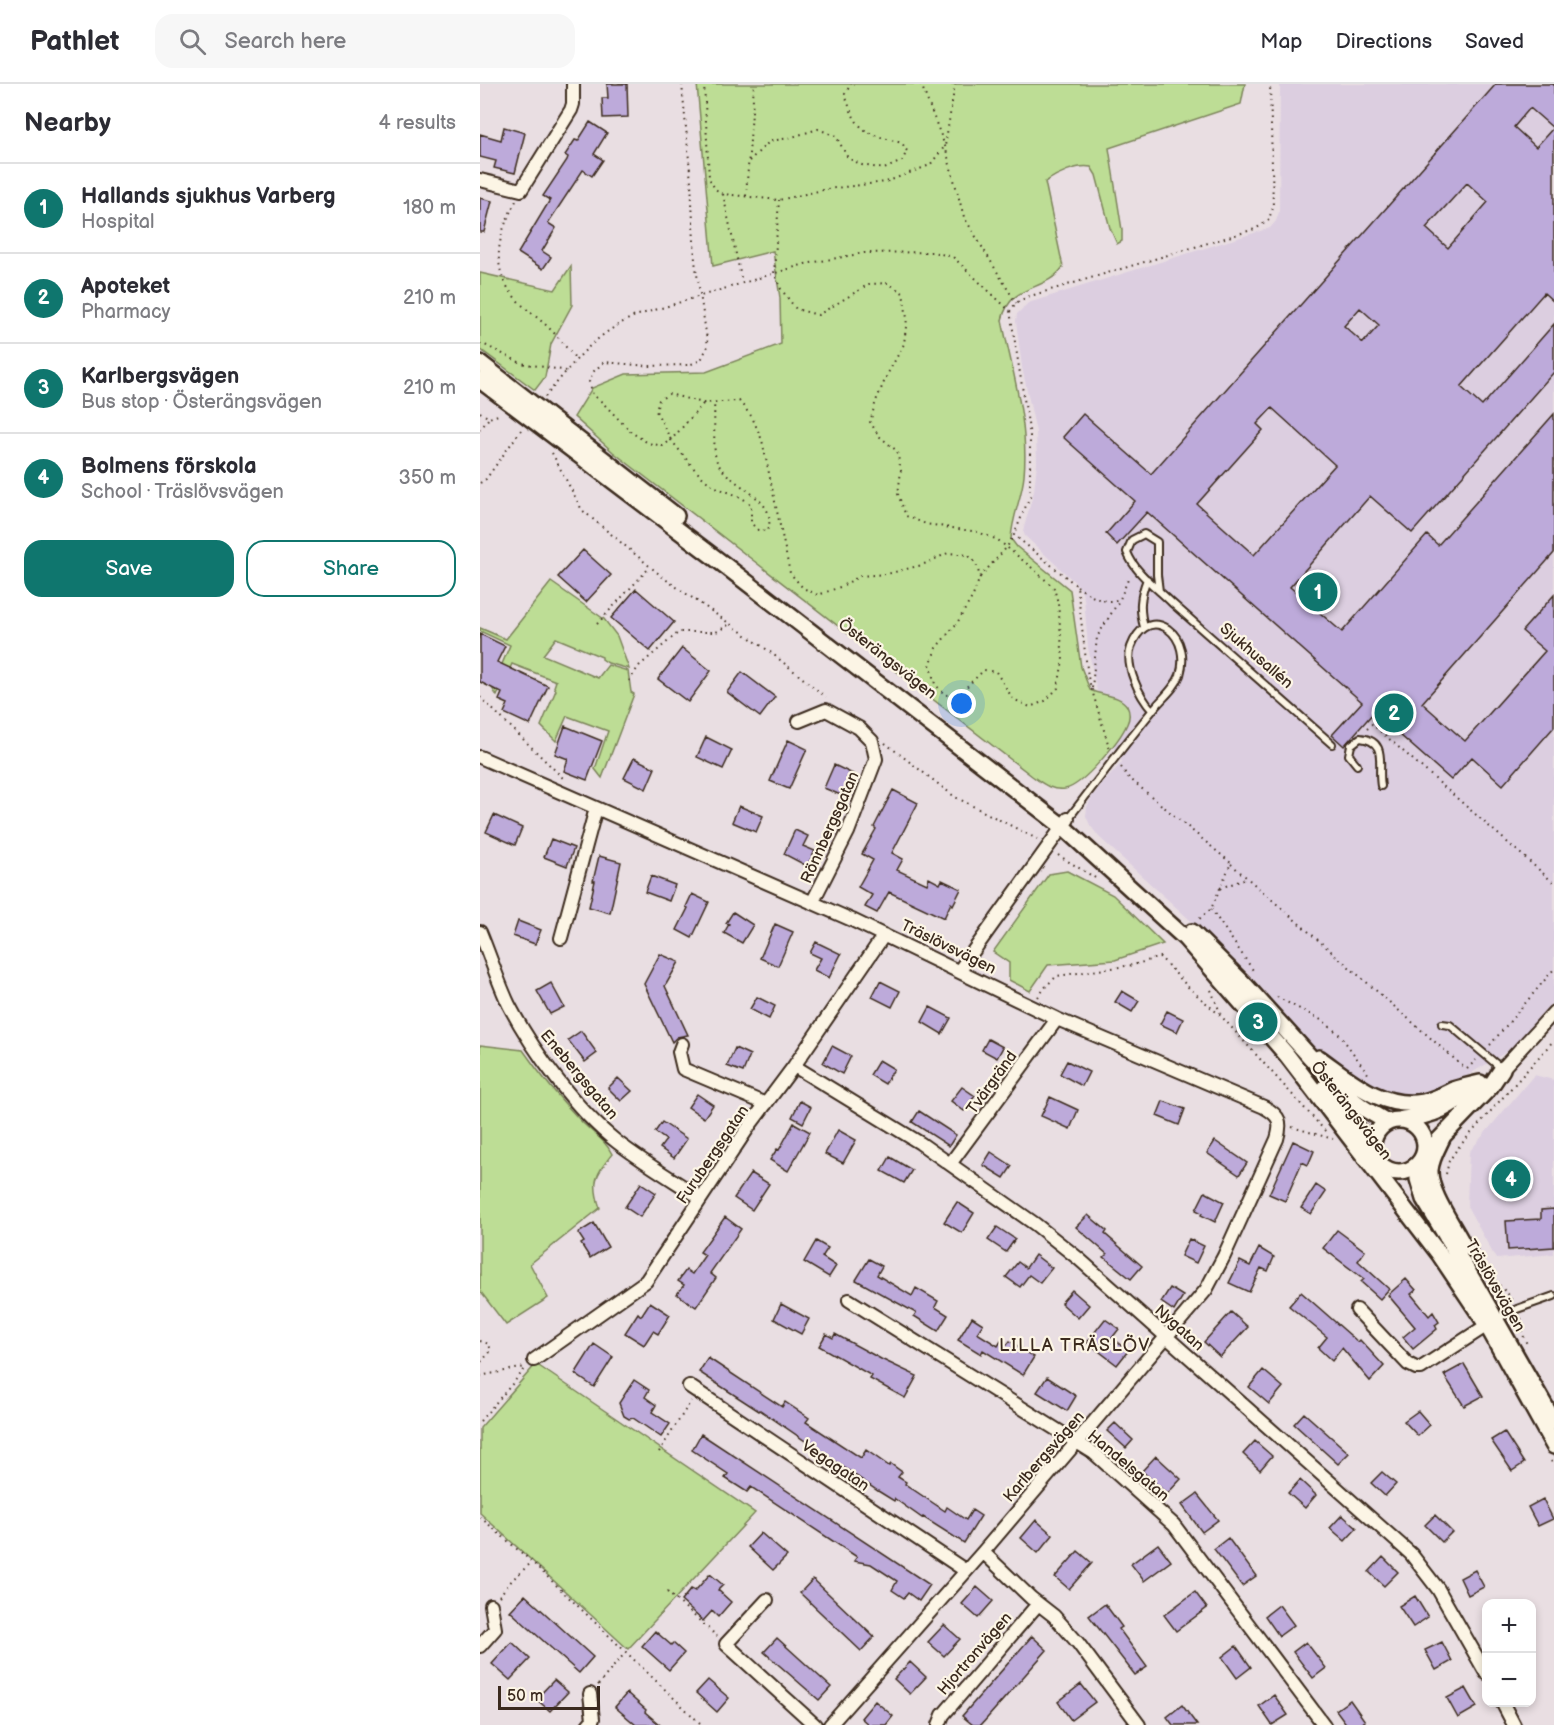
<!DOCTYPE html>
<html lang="en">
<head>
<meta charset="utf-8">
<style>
	:root { --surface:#fff; --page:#f7f7f7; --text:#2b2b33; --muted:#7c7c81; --line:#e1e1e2; --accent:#0f766e }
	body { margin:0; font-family:"Balsamiq Sans",sans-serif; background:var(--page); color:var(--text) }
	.controls { position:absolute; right:18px; bottom:18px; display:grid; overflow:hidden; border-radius:12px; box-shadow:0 3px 9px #0003 }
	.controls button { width:54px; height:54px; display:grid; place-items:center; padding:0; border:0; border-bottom:2px solid var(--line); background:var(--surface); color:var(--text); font:30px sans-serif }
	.scale { position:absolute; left:18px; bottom:15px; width:102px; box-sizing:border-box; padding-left:6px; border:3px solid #3b2a1e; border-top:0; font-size:16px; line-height:21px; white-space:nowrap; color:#3b2a1e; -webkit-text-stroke:4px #fcf5e5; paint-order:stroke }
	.you { position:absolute; left:482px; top:620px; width:21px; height:21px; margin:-15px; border:4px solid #fff; border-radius:50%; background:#1a73e8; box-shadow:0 0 0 9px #1a73e833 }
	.badge { display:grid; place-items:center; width:39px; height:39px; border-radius:50%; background:var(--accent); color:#fff; font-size:20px; font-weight:700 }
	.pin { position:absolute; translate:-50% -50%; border:3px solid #fff; box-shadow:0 2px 6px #0006 }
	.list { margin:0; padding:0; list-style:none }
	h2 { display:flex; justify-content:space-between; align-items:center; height:78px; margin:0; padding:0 24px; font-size:26px }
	h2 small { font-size:20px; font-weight:400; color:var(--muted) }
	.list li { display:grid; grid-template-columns:39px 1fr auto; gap:18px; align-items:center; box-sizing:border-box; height:90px; padding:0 24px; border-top:2px solid var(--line) }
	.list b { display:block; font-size:22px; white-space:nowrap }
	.list p { margin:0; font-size:20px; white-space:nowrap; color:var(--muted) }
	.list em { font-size:20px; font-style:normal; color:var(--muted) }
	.actions { display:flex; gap:12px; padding:18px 24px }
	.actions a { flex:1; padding:14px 0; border:2px solid var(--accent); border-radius:18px; text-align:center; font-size:21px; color:var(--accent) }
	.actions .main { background:var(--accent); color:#fff }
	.icon { flex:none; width:33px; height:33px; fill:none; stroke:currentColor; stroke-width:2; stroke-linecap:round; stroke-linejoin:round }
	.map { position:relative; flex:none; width:1074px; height:1641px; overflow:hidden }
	header { display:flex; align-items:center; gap:36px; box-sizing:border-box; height:84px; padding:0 30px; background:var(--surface); border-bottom:2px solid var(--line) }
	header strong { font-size:28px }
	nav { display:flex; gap:33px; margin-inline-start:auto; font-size:21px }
	.search { width:420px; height:54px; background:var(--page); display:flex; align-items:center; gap:15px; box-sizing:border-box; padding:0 21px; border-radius:18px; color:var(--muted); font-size:22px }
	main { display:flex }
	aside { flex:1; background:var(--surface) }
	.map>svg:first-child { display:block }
	.built { fill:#dccee0 }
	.green { fill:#bddd95; stroke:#7c845a; stroke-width:1.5 }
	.building { fill:#bdaada; stroke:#3b2a1e; stroke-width:1.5; fill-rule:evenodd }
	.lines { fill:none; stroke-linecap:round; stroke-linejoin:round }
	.service-casing { stroke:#3b2a1e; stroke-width:10 }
	.minor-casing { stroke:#3b2a1e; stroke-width:16 }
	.tertiary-casing { stroke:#3b2a1e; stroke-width:20 }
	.path { stroke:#3b2a1e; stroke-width:2; stroke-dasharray:1.5 4.5; stroke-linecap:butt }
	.service { stroke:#fcf5e5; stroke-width:6 }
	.minor { stroke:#fcf5e5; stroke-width:12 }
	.tertiary { stroke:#fcf5e5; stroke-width:15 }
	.labels { text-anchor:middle; stroke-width:4.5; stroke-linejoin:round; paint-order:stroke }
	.street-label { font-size:16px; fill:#3b2a1e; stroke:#fcf5e5 }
	.neighbourhood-label { font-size:18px; letter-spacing:1.5px; fill:#3b2a1e; stroke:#fcf5e5 }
</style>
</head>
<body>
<header>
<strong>Pathlet</strong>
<div class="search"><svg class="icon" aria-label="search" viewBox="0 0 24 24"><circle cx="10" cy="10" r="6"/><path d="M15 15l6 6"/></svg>Search here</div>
<nav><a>Map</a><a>Directions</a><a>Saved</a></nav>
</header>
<main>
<aside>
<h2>Nearby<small>4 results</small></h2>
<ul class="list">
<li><span class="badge">1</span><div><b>Hallands sjukhus Varberg</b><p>Hospital</p></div><em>180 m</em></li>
<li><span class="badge">2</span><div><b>Apoteket</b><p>Pharmacy</p></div><em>210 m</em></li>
<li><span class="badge">3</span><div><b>Karlbergsvägen</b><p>Bus stop · Österängsvägen</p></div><em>210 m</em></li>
<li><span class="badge">4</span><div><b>Bolmens förskola</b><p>School · Träslövsvägen</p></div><em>350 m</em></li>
</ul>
<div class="actions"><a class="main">Save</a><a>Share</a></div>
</aside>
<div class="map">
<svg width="1074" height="1641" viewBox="0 0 1074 1641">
	<rect width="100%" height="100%" fill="#e9dee2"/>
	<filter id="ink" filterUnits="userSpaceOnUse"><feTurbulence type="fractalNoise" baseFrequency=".0167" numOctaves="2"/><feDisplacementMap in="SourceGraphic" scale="12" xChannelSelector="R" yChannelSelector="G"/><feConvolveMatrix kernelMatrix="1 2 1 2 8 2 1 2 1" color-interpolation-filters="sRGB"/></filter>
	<g filter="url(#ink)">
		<path class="built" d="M800,0H1074V916L1032,963L1023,970L965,1005L941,1013L897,1009L837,966L767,888L619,753L610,741L606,732L607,723L613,711L642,678L633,662L615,599L608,563L604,514L599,502L545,452L543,447L554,407L557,379L556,348L542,283L536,237L537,230L548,219L790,144L796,137L799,128Z
			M1054,991L1074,996V1170L1016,1175L987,1122L989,1068Z"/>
		<path class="green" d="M217,0H765L761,20L629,64L642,146V157L637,160L630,144L616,91L611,83C597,80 577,90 565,98L583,183C564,210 531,197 522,236C532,287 549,339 544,392C542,413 532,433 531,455L537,463L590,506L601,583L610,606C622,612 639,610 647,622C650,628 650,634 647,640C640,656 603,702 585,705C571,707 562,699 552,692L133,368L94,333L112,304L146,290L226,288L301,260L300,214L293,167L233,182Z
			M91,182L92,221L71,260L65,293L55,306L0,265V189L75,206Z
			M71,498L124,535L137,552L149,585L128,579L122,575V573L76,554L63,571L118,594L128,581L148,587L151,608L154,610L122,694L115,685L128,647L87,632L76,657L61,642L76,606L74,603L76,597L32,580L17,612L12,604L30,561L0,547V544L26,555Z
			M587,787L633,811L683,860L635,876L568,881L550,907L529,896V879L513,868L569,790Z
			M0,961L43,966C61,992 78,1013 100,1036C111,1048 125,1055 132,1070C116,1091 111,1097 120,1124L50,1180L68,1214L26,1241L0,1207Z
			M56,1280L275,1429L148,1565L0,1429V1344Z"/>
		<path class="building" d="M127,0H147L148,33L123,34L122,14H128Z
			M1016,0H1074V218L1064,209L981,303L1002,322L1074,240V288L932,449L890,412L810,503L862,548L947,451L958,461L1074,330V469L942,619L985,657L1065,567L1042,547L1074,511V643L1023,701L992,673L971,696L894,628L864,662L852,651L882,618L667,428L637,461L626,450L655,417L583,353L603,330L671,390ZM1050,24L1073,44L1056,63L1034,43ZM987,99L1008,118L968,164L946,144ZM880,224L899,241L883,259L864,242ZM792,324L855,381L774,471L717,420L783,346L777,340Z
			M110,38L127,49L114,70L123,76L112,92L103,86L68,139L76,144L62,167L71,173L63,185L38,169L70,116L63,112L87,76L88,73L85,71L95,56L98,57Z
			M24,43L45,49L35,89L14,84L16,77L0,73V50L21,56Z
			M0,114L12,117L4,148H0Z
			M103,466L131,491L106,518L78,493Z
			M156,505L194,538L170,567L131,534Z
			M0,550L25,562L17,578L68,602L50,641L24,629L28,620L19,616L22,609L0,598Z
			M202,564L231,587L208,618L178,595Z
			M262,588L295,613L280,633L247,608Z
			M85,642L122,657L107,696L84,687L88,675L75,670Z
			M226,653L252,666L243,685L217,673Z
			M308,656L327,665L309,705L290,697Z
			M154,674L175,684L166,705L144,694Z
			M354,681L373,690L363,712L344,704Z
			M413,706L438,719L412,769L423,775L417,786L447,800L449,794L460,800L462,796L481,805L473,821L471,819L464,834L409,808L397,829L385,823L392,811L378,803L393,776L382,770L396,745L394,743Z
			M259,722L283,732L276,748L252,738Z
			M14,731L42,744L35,761L6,748Z
			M315,746L328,752L323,762L335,767L327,782L304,770Z
			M71,755L94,764L87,782L64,773Z
			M119,772L141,778L130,829L109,823L115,797H113Z
			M171,792L195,801L189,817L165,808Z
			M212,810L229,818L212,854L197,846L208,824L206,823Z
			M253,828L273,841L262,859L244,849L249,840L246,839Z
			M38,837L61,846L55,860L33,852Z
			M295,840L313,848L298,882L280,874Z
			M336,858L361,870L349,894L334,886L341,874L330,869Z
			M180,870L199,878L185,902L208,951L197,953L192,958L164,900Z
			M400,897L420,907L412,923L392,913Z
			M71,899L84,923L70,930L57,907Z
			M642,907L659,917L652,928L635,918Z
			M277,913L295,922L289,935L270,925Z
			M450,923L471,934L462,950L442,938Z
			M687,927L703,935L697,948L680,940Z
			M101,947L117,969L105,978L88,956Z
			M508,955L523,963L517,974L502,966Z
			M352,962L371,972L362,990L343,979Z
			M255,964L270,971L263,988L247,982Z
			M399,976L414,985L405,1000L390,991Z
			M587,977L609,988L602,1002L580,990Z
			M138,994L152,1007L141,1017L128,1004Z
			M482,1003L495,1012L484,1027L471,1017Z
			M217,1010L233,1021L224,1034L208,1023Z
			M570,1013L598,1026L590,1045L561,1032Z
			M320,1017L331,1023L323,1039L312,1033Z
			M683,1017L705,1025L699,1041L677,1032Z
			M439,1027L476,1051L469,1062L432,1038Z
			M182,1038L207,1055L194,1074L180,1064L186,1056L175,1048Z
			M314,1039L330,1048L308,1087L290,1076L297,1065L299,1066Z
			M358,1046L376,1056L363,1079L345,1070Z
			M735,1057L767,1079L759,1091L727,1069Z
			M813,1057L834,1067L828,1081L822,1078L805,1117L789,1110Z
			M511,1068L532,1082L524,1094L503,1081Z
			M410,1073L432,1086L424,1099L402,1087Z
			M271,1089L289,1100L272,1126L254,1114Z
			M161,1099L176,1109L160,1133L145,1123Z
			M836,1101L846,1108L831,1130L821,1124Z
			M725,1108L744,1118L735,1138L721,1131L722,1129L716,1126Z
			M477,1118L494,1129L482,1149L464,1138Z
			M1074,1125V1163L1028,1166L1026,1137L1061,1135V1126Z
			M608,1131L627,1147L625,1150L662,1182L651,1195L624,1173L627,1170L596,1143Z
			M245,1133L261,1145L230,1189L236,1194L216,1223L197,1210L204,1201L198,1197L206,1186L212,1190L225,1171L220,1168Z
			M114,1139L128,1163L110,1174L101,1160L104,1158L98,1149Z
			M517,1143L535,1155L526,1168L508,1156Z
			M857,1146L885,1167L878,1177L909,1205L900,1215L881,1198L884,1195L843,1164Z
			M709,1155L724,1162L716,1179L701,1172Z
			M336,1157L348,1164L342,1173L356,1182L349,1193L324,1178Z
			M779,1164L794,1173L788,1187L781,1184L769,1208L749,1199L760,1177L770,1182Z
			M555,1171L572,1184L560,1199L549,1191L540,1203L526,1193L538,1178L546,1184Z
			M389,1175L402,1182L397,1191L432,1212L436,1204L458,1217L455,1223L468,1231L458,1247L434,1232L436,1229L376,1196Z
			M926,1195L936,1206L931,1210L949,1232L953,1228L959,1238L955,1241L957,1245L933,1265L923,1253L935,1243L908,1211Z
			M690,1204L703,1212L694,1227L681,1218Z
			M592,1206L609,1221L598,1234L581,1219Z
			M821,1208L878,1258L880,1256L904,1282L890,1297L862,1264L852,1277L838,1264L847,1253L809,1222Z
			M170,1218L190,1231L178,1250L173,1247L164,1261L145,1249L158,1229L161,1232Z
			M301,1220L329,1235L321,1250L294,1235Z
			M751,1228L768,1243L740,1273L724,1258Z
			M492,1233L503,1240L497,1249L518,1262L521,1257L527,1261L530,1257L554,1273L543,1291L503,1266L501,1270L478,1256Z
			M625,1235L639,1245L632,1254L648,1267L637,1281L607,1258Z
			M346,1250L353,1254L355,1250L401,1275L437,1292L425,1314L390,1295L392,1292L339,1262Z
			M114,1260L133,1273L114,1303L95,1290Z
			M228,1274L302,1323L305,1318L329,1334L326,1338L381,1374L386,1366L409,1382L411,1380L422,1388L418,1393L426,1398L425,1400L465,1427L467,1423L486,1436L492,1426L501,1432L484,1459L443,1433L442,1434L415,1415L414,1417L398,1407L280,1326L279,1327L219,1288Z
			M984,1280L1003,1312L984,1322L964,1291Z
			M783,1286L803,1303L789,1320L769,1303Z
			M567,1293L596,1312L587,1327L557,1308Z
			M154,1296L169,1306L165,1313L176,1321L172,1328L190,1340L181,1353L153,1334L149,1335L144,1332L139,1319Z
			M938,1327L950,1341L938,1352L924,1337Z
			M824,1329L869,1369L858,1380L814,1340Z
			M635,1339L653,1356L646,1364L627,1347Z
			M1024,1348L1044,1379L1032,1387L1011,1356Z
			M221,1350L450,1501L439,1517L428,1509L424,1514L412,1506L417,1497L391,1480L374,1477L377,1473L271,1403L267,1408L245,1394L248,1390L212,1366Z
			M775,1357L792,1372L780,1386L763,1370Z
			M676,1372L701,1395L687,1410L662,1387Z
			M902,1388L916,1400L905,1412L891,1399Z
			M820,1396L836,1411L825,1424L808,1409Z
			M717,1410L738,1436L722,1448L702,1421Z
			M1063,1415L1073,1435L1058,1442L1048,1423Z
			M862,1431L877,1444L865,1457L850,1444Z
			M955,1431L972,1448L962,1458L945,1441Z
			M556,1436L573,1451L558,1469L541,1454Z
			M281,1449L307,1472L293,1486L268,1463Z
			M748,1454L776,1492L762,1502L734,1465Z
			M678,1460L691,1477L664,1497L651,1480Z
			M598,1467L612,1479L589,1505L575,1493Z
			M903,1473L918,1488L904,1502L889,1488Z
			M995,1486L1004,1503L988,1511L980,1494Z
			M230,1490L243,1501L238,1506L251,1518L238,1533L232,1527L223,1537L201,1517L211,1505L215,1507Z
			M333,1495L394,1553L381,1567L320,1509Z
			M497,1503L513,1517L498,1534L482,1520Z
			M715,1508L727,1524L696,1547L684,1531Z
			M45,1511L113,1573L99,1589L30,1527Z
			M935,1512L948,1533L933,1543L919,1522Z
			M625,1520L642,1543L639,1545L667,1583L655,1591L609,1532Z
			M799,1521L814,1541L799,1552L785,1532Z
			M464,1541L480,1555L464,1572L448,1558Z
			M175,1547L191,1561L193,1559L204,1569L189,1586L162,1562Z
			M552,1552L567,1566L501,1641H493L482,1632Z
			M297,1554L351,1603L339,1616L284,1568Z
			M32,1558L50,1575L30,1596L12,1580Z
			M826,1558L846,1584L833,1594L813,1568Z
			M962,1558L972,1577L956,1586L945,1566Z
			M756,1562L771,1583L757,1594L742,1573Z
			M430,1578L446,1593L430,1610L414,1595Z
			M74,1596L88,1608L70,1627L56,1615Z
			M228,1596L249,1614L237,1628L216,1609Z
			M601,1600L615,1618L591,1636L578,1618Z
			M986,1604L997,1623L978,1634L967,1614Z
			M147,1609L166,1626L165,1628L180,1641H156L135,1623Z
			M794,1611L808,1631L792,1641L779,1622Z
			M870,1616L885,1637L880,1641H867L856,1626Z
			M395,1617L413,1632L406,1641H389L381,1634Z
			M702,1621L717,1641H693L687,1633Z"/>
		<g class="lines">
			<defs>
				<path id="service" d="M679,507L677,491V458L664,450L652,456L647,468C655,489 676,503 692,519L852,660
					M664,543C659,525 660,513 667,495
					M877,681L869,671L871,661L880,654C909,657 897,681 901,702
					M588,735C616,699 643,662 672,627C681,615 695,605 700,591C705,575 702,555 688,545C670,533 657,547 651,563C644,582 660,613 672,626
					M962,940L970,941L1022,985
					M1016,1235L1037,1225L1074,1212"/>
				<path id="minor" d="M0,96L41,106L91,26L93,20V0
					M319,637L346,626L379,644L392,657L396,675L368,748L332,819
					M0,673L372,836L577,935L784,1023C800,1032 802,1038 797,1055L744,1172L726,1206L503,1468L350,1641
					M0,848C10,872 18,898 29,921C53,967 96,1026 137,1058C163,1078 193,1096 221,1114
					M81,854L116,724
					M479,887L588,735
					M202,960L199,968L203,985L286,1020
					M314,982L440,1059L555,1140L599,1175L931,1470L958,1505L1006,1589
					M1022,985L1074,928
					M470,1080L577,935
					M369,1216L614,1369L694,1441L844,1641
					M877,1226L928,1280L936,1284H941L1012,1238
					M54,1276L166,1197L270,1041L314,982L404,851
					M209,1302L486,1487
					M503,1468L551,1514L574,1532L598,1559L659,1641
					M287,1516L246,1560L335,1641
					M0,1562L15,1545L11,1521
					M1022,1618L1034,1641
					M108,1641L113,1635L110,1610
					M459,1641L463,1631L558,1520"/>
				<path id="tertiary" d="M0,279L196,432
					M0,296L247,483L582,742L705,854L806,970L960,1171L1007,1241L1074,1362
					M712,848L765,901L862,1008L885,1025L907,1038
					M839,974C870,996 902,1026 943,1018C954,1016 963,1011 973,1006C982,1003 991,1001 1000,999
					M844,1004L874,1039L893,1068
					M923,1035C955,1032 970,1023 995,1003
					M893 1062a26 26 0 1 1 52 0a26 26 0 1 1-52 0Z
					M963,1052C958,1063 951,1074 950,1086C949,1110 974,1142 984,1163
					M958,1057L1010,1003L1022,985
					M939,1079L938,1095L944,1115L994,1198L1074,1338"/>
			</defs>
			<use href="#service" class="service-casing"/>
			<use href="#minor" class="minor-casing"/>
			<use href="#tertiary" class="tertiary-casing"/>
			<path class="path" d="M202,0L211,98L215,177L228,262L221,276L209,281L168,282L124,278L113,288L109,298L113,311L122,318L151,348L168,359L183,362L191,356L176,327L179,316L189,310L223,319L259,317L272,333L282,356L310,489L323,504L338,511L360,503L380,492L407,490L442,481L468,469L488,471L496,479L500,493L493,512L477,539L456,564L450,582L455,600L465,611L479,610L504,586L516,588L533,615L550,623L565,617L578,604L583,576L578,519L574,504L557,488L518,456L498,448L446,440L426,432L418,410L421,387L417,367L399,352L390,338L396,317L407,291L424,260L427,234L423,209L408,199L389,200L338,231L316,225L301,205L294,189L299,116
				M224,0L229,94L235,105L243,110L299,116L347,105L406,98L450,81L465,62L475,0
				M441,0L465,62L484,133L536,219
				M269,77L290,57L309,54L338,45L356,52L368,74L382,81L404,85L422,77L427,67L422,59C385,49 377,49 365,10L371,0
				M243,110L262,198
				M266,112L274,0
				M36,117C17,152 8,187 40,219C49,228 60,235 69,244C79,253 87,265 96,275
				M530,227L550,352V412L534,451L597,502L608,593L630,666
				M0,260H3L41,279L87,287
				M65,313C95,277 112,252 155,232L325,180L384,169L453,168L473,173L530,227L536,219L547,213L775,145L788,137L793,124L790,0
				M223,320L191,356C204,371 217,392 234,402C247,409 260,410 271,421V439L278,446L287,447C302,414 245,402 236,375C233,366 235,330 234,318
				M0,328L9,334L21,330
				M0,346L9,334
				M72,369L102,426L185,495L289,567L346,613
				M0,399L6,395L41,346
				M500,493L527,463L534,451
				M597,502C611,512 622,521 640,515L649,493
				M117,540L170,483
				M149,597L159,582L199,548H236L250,540
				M612,604L617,553L640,515
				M0,613L84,695
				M887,645L892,640L1074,799
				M405,659L475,713L557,755
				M641,683L648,693L751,779L731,825L718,836
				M578,771L617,795
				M751,780L986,985
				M740,804L768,794
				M731,825L775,889
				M731,906L742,933
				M558,913L567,901L577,892L653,881L680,873L709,904L742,933L847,1049
				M797,913L843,937L860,951L889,991
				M1010,961L1074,885
				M987,985L996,976
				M812,1043L853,1055
				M966,1090L969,1077L977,1065L1074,956
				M997,1166L1011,1193L1028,1210L1033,1218
				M1041,1234L1044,1254L1047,1260
				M0,1257L9,1260L11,1267L0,1279
				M0,1292L45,1283
				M0,1337L46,1284
				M179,1368L211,1317
				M1071,1377L1074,1382
				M0,1433L52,1478L222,1641
				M187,1508L237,1552
				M19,1512L33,1495L52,1478
				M118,1601L145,1569"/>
			<use href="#service" class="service"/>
			<use href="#minor" class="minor"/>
			<use href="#tertiary" class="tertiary"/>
		</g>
	</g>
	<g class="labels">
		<g class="street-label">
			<text transform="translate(777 571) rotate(41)" y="6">Sjukhusallén</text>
			<text transform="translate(408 574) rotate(38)" y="6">Österängsvägen</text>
			<text transform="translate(349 743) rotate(-66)" y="6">Rönnbergsgatan</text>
			<text transform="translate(469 862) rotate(26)" y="6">Träslövsvägen</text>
			<text transform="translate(100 990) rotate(50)" y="6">Enebergsgatan</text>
			<text transform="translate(511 998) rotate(-54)" y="6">Tvärgränd</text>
			<text transform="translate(872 1026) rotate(52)" y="6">Österängsvägen</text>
			<text transform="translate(232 1070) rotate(-56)" y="6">Furubergsgatan</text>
			<text transform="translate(1016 1201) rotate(60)" y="6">Träslövsvägen</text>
			<text transform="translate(700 1243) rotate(42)" y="6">Nygatan</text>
			<text transform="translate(563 1372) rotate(-49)" y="6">Karlbergsvägen</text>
			<text transform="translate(356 1381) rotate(34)" y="6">Vegagatan</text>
			<text transform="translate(649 1381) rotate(40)" y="6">Handelsgatan</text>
			<text transform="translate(494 1569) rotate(-49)" y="6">Hjortronvägen</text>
		</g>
		<g class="neighbourhood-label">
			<text x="595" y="1267">LILLA TRÄSLÖV</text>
		</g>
	</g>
</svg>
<div class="controls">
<button>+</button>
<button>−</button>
</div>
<div class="scale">50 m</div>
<div class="you"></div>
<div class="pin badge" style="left:838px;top:508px">1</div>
<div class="pin badge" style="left:914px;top:629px">2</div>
<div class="pin badge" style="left:778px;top:938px">3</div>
<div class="pin badge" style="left:1031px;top:1095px">4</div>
</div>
</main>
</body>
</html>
